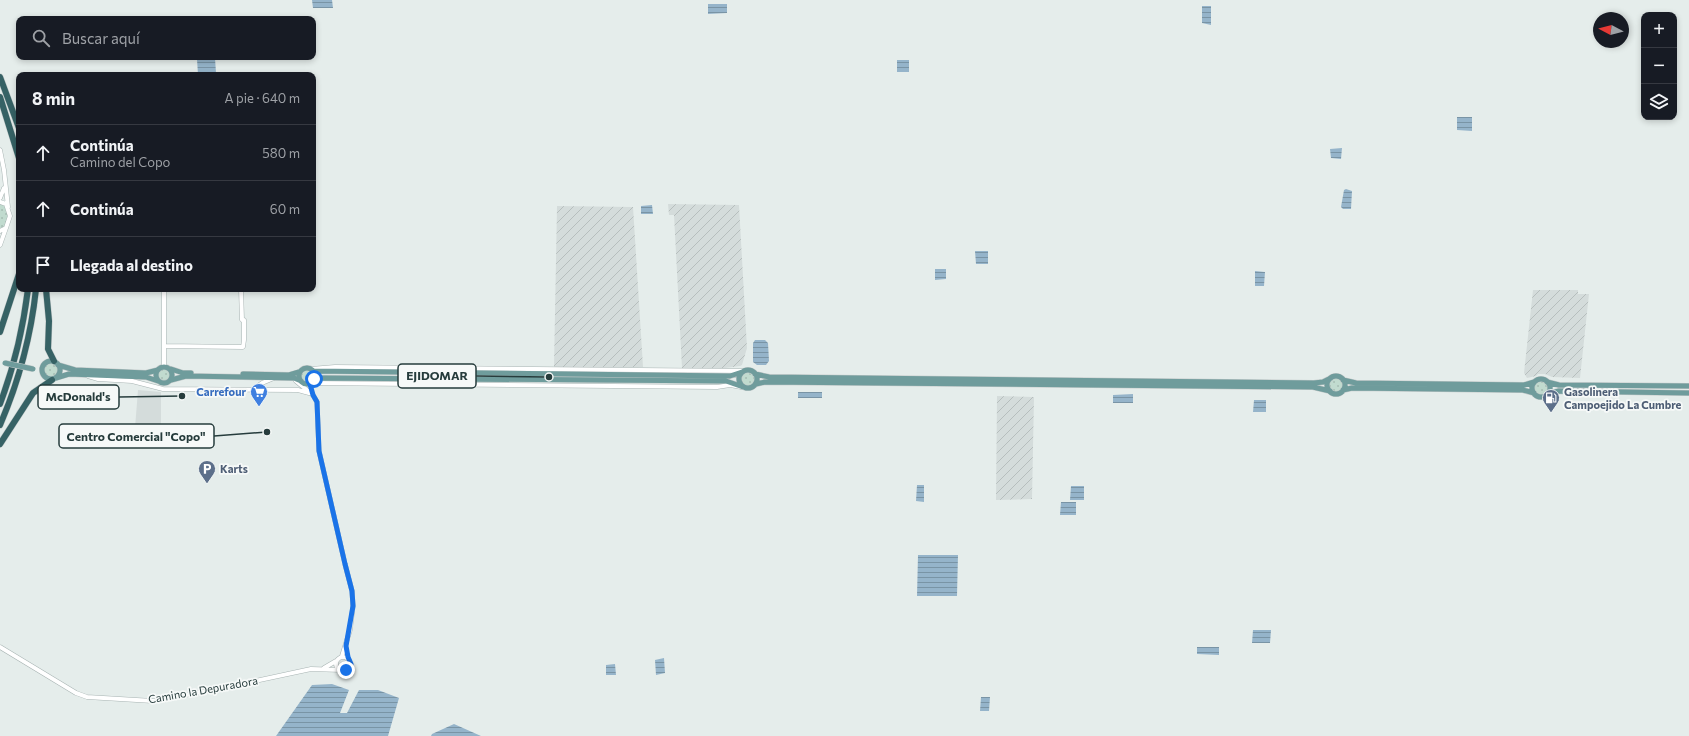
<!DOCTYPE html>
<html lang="es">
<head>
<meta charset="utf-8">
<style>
	:root { --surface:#171b24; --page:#20242c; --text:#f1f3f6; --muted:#9ea1a6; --line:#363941 }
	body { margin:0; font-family:Commissioner,sans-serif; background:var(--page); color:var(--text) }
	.controls { position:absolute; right:12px; top:12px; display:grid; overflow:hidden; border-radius:8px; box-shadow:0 2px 6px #0003 }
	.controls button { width:36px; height:36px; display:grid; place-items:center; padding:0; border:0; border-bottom:1px solid var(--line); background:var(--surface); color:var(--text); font:20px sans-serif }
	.compass { position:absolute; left:1593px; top:12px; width:36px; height:36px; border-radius:50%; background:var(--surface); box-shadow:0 2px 6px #0003; rotate:277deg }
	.stop { position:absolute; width:12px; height:12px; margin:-9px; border:3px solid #1a73e8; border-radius:50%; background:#fff }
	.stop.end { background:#1a73e8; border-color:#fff; box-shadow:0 1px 4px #0008 }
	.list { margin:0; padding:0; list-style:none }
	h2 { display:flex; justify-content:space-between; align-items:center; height:52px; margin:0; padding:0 16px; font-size:17px }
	h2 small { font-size:13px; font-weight:400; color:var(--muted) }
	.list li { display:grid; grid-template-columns:26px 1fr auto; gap:12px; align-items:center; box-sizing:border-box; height:56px; padding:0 16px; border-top:1px solid var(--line) }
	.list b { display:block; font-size:15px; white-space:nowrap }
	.list p { margin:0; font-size:13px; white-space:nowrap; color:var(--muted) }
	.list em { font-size:13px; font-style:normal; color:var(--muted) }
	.icon { flex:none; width:22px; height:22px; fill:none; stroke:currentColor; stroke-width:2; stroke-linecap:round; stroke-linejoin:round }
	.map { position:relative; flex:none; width:1689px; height:736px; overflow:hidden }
	.search { position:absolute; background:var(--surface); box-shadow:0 2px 6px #0003; left:16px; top:16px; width:300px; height:44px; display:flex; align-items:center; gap:10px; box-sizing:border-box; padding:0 14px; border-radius:8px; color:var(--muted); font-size:15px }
	.panel { position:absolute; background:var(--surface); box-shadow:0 2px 6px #0003; left:16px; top:72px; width:300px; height:220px; border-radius:8px }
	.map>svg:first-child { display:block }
	.built { fill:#d4dcdb }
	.industrial { fill:url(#industrial-furrows) }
	.grass { fill:url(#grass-dots) }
	.water { fill:url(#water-rules) }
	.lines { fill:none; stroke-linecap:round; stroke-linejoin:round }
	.minor-casing { stroke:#a8b4b3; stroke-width:5 }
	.major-casing { stroke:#c2c8c8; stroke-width:6 }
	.highway-casing { stroke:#c2c8c8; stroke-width:7 }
	.minor { stroke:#fff; stroke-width:4 }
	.major { stroke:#6f9c9c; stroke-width:5 }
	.highway { stroke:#366265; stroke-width:6 }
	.major-bridge-casing { stroke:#c2c8c8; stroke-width:6; stroke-linecap:butt }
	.major-bridge { stroke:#6f9c9c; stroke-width:5 }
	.route { stroke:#1a73e8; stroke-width:5 }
	.labels { text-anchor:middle; stroke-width:3.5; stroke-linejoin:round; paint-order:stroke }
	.shop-label { font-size:11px; font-weight:bold; fill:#366cbe; stroke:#f6f9f8; text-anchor:end }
	.service-label { font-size:11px; font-weight:bold; fill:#4e5e75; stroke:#f6f9f8; text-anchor:start }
	.street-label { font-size:11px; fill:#263c3c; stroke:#f6f9f8 }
	.leader { fill:none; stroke:#263c3c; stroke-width:1.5 }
	.callout-dot { fill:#263c3c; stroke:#f6f9f8; stroke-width:1.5 }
	.callout { fill:#f6f9f8; stroke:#263c3c; stroke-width:1.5 }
	.callout-label { font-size:12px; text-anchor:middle; font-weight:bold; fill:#263c3c }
</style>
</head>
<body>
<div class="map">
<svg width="1689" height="736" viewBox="0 0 1689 736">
	<defs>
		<pattern id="industrial-furrows" width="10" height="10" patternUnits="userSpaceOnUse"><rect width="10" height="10" fill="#d4dcdb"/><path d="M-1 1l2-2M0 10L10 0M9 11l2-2" fill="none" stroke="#b6bebd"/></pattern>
		<pattern id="grass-dots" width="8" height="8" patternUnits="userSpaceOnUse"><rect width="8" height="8" fill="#c1dbcf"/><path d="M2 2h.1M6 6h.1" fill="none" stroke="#a6bdb3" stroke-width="1.8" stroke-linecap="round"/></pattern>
		<pattern id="water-rules" width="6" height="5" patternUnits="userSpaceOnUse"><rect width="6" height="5" fill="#95b4ca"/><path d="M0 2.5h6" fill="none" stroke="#7994a5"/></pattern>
	</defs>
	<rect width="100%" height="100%" fill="#e5edeb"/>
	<path class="built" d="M138,390L161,392V428H135Z"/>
	<path class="industrial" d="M668,204L739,205L747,348L742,365L740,366L725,368H682L674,215H669Z
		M557,206L633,207L643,367H554Z
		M1533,290H1578V294H1589L1580,378L1552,377L1545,374H1538L1536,376L1527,378L1524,373Z
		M997,396L1034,397L1032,499L996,500Z"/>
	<path class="grass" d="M0,203L5,205L9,216L6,227L0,230Z
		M42 370a8 8 0 1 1 16 0a8 8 0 1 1-16 0Z
		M157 375a7 7 0 1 1 14 0a7 7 0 1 1-14 0Z
		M300 376a7 7 0 1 1 14 0a7 7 0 1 1-14 0Z
		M740 379a8 8 0 1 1 16 0a8 8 0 1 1-16 0Z
		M1329 385a7 7 0 1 1 14 0a7 7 0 1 1-14 0Z
		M1534 388a7 7 0 1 1 14 0a7 7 0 1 1-14 0Z"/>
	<path class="water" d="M312,0H332L333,8H313Z
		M708,4H727V13L708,14Z
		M1202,6H1211V25L1202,23Z
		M215,58L216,73L198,75L197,59Z
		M897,60H909V72H897Z
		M1457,117H1472V131L1457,130Z
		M1342,148L1341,159L1331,158L1330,149Z
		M1346,189L1352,191L1351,209H1343L1341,207L1344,190Z
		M652,205L653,214H641V206Z
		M975,251H988V264H976Z
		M935,269H946V279L935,280Z
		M1255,271L1265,272L1264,286H1255Z
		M755,340H765L768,343L769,361L766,365H757L753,362V343Z
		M798,392H822V398H798Z
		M1133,394V403H1113V395Z
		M1254,400H1266V412H1253Z
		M917,485H924V502L916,501Z
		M1071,486H1084V500H1070Z
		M1061,502H1076V515H1060Z
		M918,555H958L957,596H917Z
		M1253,630H1271L1270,643H1252Z
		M1197,647H1219V655L1197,654Z
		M664,658L665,673L656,675L655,660Z
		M615,664L616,675H606V665Z
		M332,684L349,690L340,713H347L359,690H378L399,698L388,736H276L312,685Z
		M981,697H990L989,711H980Z
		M454,724L481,736H431L432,734Z"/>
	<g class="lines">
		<defs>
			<path id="minor" d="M0,150L4,170L8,207
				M0,198L4,188
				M0,202L6,204L10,216L6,228L0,231
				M0,245L6,228
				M164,346L243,347L244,340V320H242L241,289
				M164,367V289
				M311,369L335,367L744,371
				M88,376L98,379L132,381L163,389L298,390L309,393
				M296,381L313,395L317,402L319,451L345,564L352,591L353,606L350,630L342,656
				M311,383L717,387L730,385L747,388
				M254,389L262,383L274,378
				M0,647L76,693L87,697L153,701L223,688L311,669L341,670
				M336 664a7 7 0 1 1 14 0a7 7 0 1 1-14 0Z
				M324,668L336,661"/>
			<path id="major" d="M42 370a9 9 0 1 1 18 0a9 9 0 1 1-18 0Z
				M58,365L75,370L146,373L158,370
				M156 375a8 8 0 1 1 16 0a8 8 0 1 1-16 0Z
				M299 376a8 8 0 1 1 16 0a8 8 0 1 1-16 0Z
				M171,369L183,373H191
				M739 379a9 9 0 1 1 18 0a9 9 0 1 1-18 0Z
				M313,371L730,376L742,372
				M243,374L289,375L299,372
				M755,374L769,377L1314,383L1323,382L1331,378
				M1327 385a9 9 0 1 1 18 0a9 9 0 1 1-18 0Z
				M56,378L69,374L146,377L158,381
				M314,379L324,378L726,381L743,387
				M1532 388a9 9 0 1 1 18 0a9 9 0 1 1-18 0Z
				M171,380L186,376L294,378L301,381
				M1343,380L1356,383L1524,385L1534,382
				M1547,382L1559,385L1689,386
				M756,384L765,382L1313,387L1330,391
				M1343,390L1352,388L1523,390L1534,393
				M1547,394L1559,391L1689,393"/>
			<path id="highway" d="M0,77L19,128
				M0,97L19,158
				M46,289L49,321L48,349L54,361
				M0,332L19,274
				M0,404C14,367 23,329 28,289
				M0,425C19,381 31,336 36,289
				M0,444L33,393L52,380"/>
		</defs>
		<use href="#minor" class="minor-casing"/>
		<use href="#major" class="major-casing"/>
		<use href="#highway" class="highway-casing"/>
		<use href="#minor" class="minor"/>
		<use href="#major" class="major"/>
		<use href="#highway" class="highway"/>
		<defs>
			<path id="major-bridge" d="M5,363L33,369"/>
		</defs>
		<use href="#major-bridge" class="major-bridge-casing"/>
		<use href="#major-bridge" class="major-bridge"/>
	</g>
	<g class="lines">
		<path class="route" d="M314,379L310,384L313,395L317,402L319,451L345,564L352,591L353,606L346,646L348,657L351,664L346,670"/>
	</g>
	<defs>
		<symbol id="supermarket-pin" viewBox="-11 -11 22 30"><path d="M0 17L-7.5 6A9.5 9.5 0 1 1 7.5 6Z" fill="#3f7fe0" stroke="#f6f9f8"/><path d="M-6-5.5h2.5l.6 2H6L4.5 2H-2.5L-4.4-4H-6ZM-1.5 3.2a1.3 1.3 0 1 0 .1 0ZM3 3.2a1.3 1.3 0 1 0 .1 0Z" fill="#fff"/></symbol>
		<symbol id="fuel-pin" viewBox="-11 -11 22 30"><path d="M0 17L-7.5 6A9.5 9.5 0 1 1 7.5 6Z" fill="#5c6f8a" stroke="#f6f9f8"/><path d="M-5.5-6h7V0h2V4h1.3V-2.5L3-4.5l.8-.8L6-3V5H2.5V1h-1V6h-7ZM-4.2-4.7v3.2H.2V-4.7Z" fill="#fff"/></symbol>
		<symbol id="parking-pin" viewBox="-11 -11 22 30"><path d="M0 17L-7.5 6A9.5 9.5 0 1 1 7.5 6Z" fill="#5c6f8a" stroke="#f6f9f8"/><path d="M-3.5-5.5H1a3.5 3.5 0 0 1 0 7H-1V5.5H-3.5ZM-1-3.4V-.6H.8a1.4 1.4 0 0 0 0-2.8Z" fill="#fff"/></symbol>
	</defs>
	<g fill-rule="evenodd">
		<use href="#supermarket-pin" x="249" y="382" width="20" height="27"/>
		<use href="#fuel-pin" x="1541" y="388" width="20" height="27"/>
		<use href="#parking-pin" x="197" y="459" width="20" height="27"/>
	</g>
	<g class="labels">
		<g class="shop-label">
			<text x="246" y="396">Carrefour</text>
		</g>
		<g class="service-label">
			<text x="1564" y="396">Gasolinera<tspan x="1564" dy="13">Campoejido La Cumbre</tspan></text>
			<text x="220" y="473">Karts</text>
		</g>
		<g class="street-label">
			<text transform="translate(203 690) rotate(-10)" y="4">Camino la Depuradora</text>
		</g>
	</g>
	<path class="leader" d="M549 377L476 376M182 396L119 397M267 432L214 436"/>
	<g class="callout-dot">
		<circle cx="549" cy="377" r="4"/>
		<circle cx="182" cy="396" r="4"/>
		<circle cx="267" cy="432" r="4"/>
	</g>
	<g class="callout">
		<rect x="398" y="364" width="78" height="24" rx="4"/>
		<rect x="38" y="385" width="81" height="24" rx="4"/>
		<rect x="59" y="424" width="155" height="24" rx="4"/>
	</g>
	<g class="callout-label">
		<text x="437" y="380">EJIDOMAR</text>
		<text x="78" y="401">McDonald's</text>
		<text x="136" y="441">Centro Comercial "Copo"</text>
	</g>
</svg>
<div class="controls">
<button>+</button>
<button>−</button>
<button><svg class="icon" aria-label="layers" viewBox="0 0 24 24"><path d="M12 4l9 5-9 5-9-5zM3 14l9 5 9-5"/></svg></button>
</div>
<svg class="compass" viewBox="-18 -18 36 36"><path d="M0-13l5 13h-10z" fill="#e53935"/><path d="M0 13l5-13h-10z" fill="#9ea1a6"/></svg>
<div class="stop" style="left:314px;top:379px"></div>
<div class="stop end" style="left:346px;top:670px"></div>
<div class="search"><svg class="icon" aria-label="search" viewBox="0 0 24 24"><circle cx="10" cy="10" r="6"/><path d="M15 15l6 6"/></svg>Buscar aquí</div>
<section class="panel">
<h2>8 min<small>A pie · 640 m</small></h2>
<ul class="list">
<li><svg class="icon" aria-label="ahead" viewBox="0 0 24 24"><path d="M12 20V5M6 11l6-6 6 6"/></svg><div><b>Continúa</b><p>Camino del Copo</p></div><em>580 m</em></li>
<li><svg class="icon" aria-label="ahead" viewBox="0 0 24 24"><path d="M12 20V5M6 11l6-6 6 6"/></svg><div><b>Continúa</b></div><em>60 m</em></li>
<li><svg class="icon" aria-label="arrive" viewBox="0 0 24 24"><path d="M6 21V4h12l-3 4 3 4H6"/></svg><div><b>Llegada al destino</b></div></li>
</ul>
</section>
</div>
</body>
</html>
